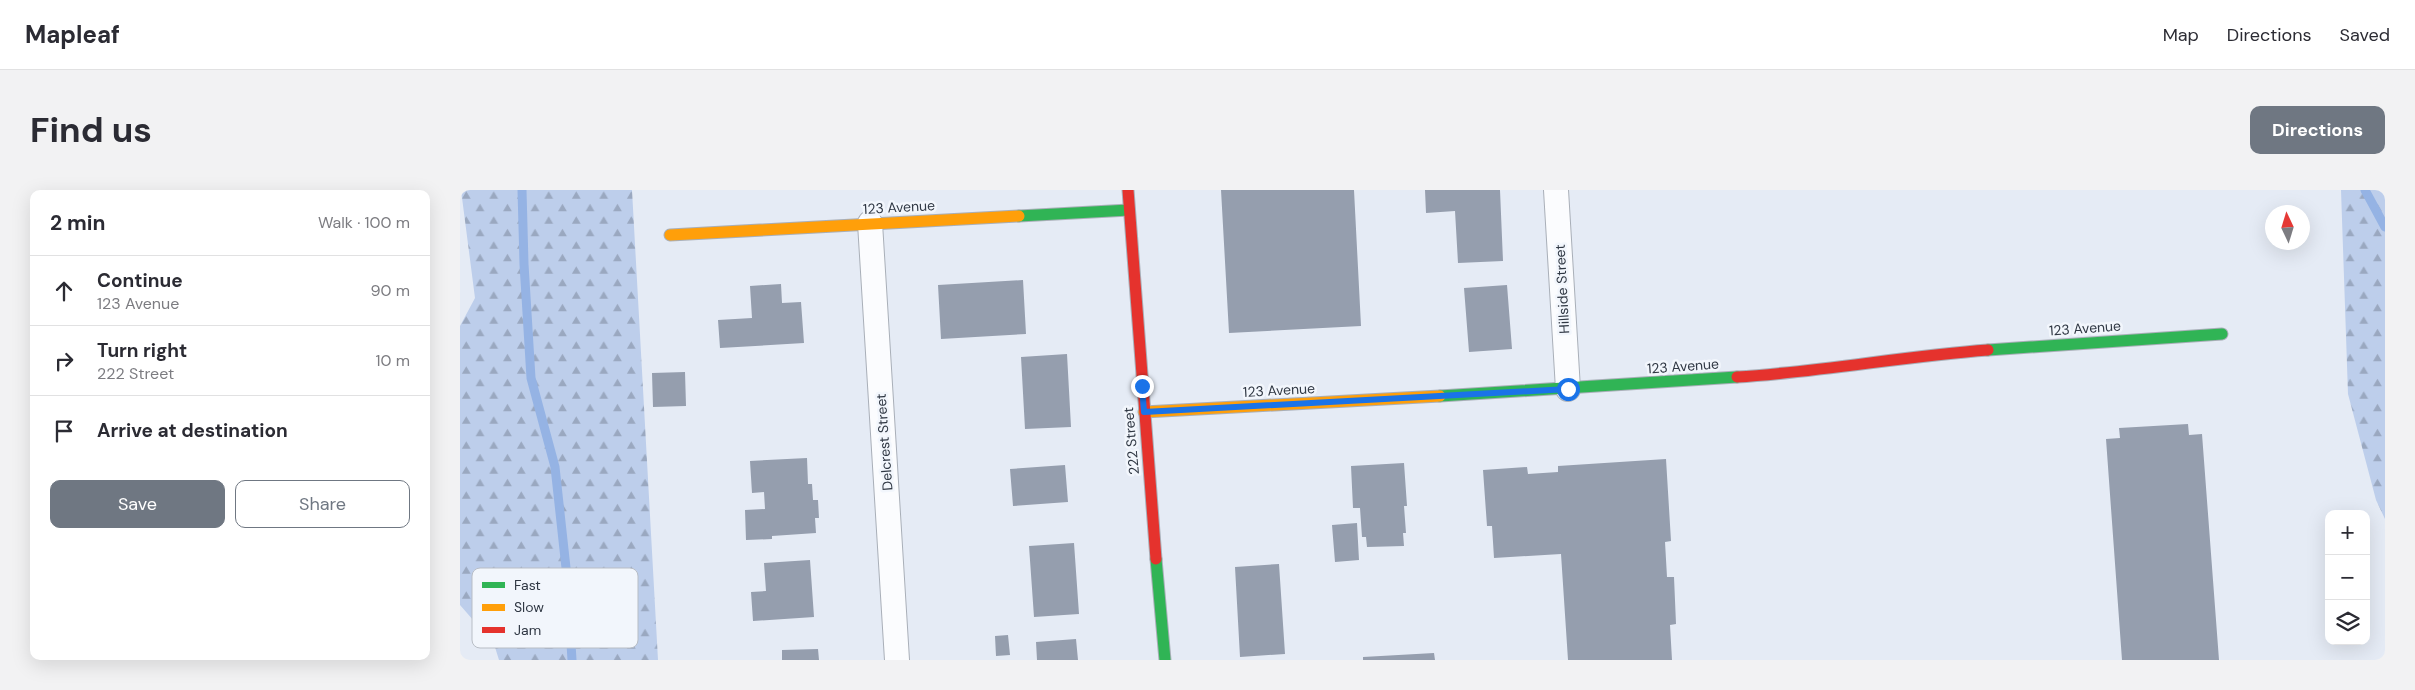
<!DOCTYPE html>
<html lang="en">
<head>
<meta charset="utf-8">
<style>
	:root { --surface:#fff; --page:#f2f2f3; --text:#2b2b33; --muted:#7c7c81; --line:#e1e1e2; --accent:#6f7782 }
	body { margin:0; font-family:"DM Sans",sans-serif; background:var(--page); color:var(--text) }
	.controls { position:absolute; right:15px; bottom:15px; display:grid; overflow:hidden; border-radius:10px; box-shadow:0 5px 20px #0002 }
	.controls button { width:45px; height:45px; display:grid; place-items:center; padding:0; border:0; border-bottom:1px solid var(--line); background:var(--surface); color:var(--text); font:25px sans-serif }
	.compass { position:absolute; left:1805px; top:15px; width:45px; height:45px; border-radius:50%; background:var(--surface); box-shadow:0 5px 20px #0002; rotate:356deg }
	.stop { position:absolute; width:15px; height:15px; margin:-11px; border:4px solid #1a73e8; border-radius:50%; background:#fff }
	.stop.end { background:#1a73e8; border-color:#fff; box-shadow:0 1px 5px #0008 }
	.list { margin:0; padding:0; list-style:none }
	h2 { display:flex; justify-content:space-between; align-items:center; height:65px; margin:0; padding:0 20px; font-size:21px }
	h2 small { font-size:16px; font-weight:400; color:var(--muted) }
	.list li { display:grid; grid-template-columns:32px 1fr auto; gap:15px; align-items:center; box-sizing:border-box; height:70px; padding:0 20px; border-top:1px solid var(--line) }
	.list b { display:block; font-size:19px; white-space:nowrap }
	.list p { margin:0; font-size:16px; white-space:nowrap; color:var(--muted) }
	.list em { font-size:16px; font-style:normal; color:var(--muted) }
	.actions { display:flex; gap:10px; padding:15px 20px }
	.actions a { flex:1; padding:11px 0; border:1px solid var(--accent); border-radius:10px; text-align:center; font-size:18px; color:var(--accent) }
	.actions .main { background:var(--accent); color:#fff }
	.icon { flex:none; width:28px; height:28px; fill:none; stroke:currentColor; stroke-width:2; stroke-linecap:round; stroke-linejoin:round }
	.map { position:relative; flex:none; width:1925px; height:470px; overflow:hidden; border-radius:10px }
	header { display:flex; align-items:center; gap:30px; box-sizing:border-box; height:70px; padding:0 25px; background:var(--surface); border-bottom:1px solid var(--line) }
	header strong { font-size:24px }
	nav { display:flex; gap:28px; margin-inline-start:auto; font-size:18px }
	.intro { display:flex; align-items:center; justify-content:space-between; box-sizing:border-box; height:120px; padding:0 30px }
	h1 { margin:0; font-size:35px }
	.button { padding:12px 22px; border-radius:10px; background:var(--accent); color:#fff; font-size:18px; font-weight:700 }
	main { display:flex; gap:30px; padding:0 30px }
	aside { flex:1; background:var(--surface); border-radius:10px; box-shadow:0 5px 20px #0002 }
	.map>svg:first-child { display:block }
	.forest { fill:url(#forest-firs) }
	.lines { fill:none; stroke-linecap:round; stroke-linejoin:round }
	.stream { stroke:#95b3e4; stroke-width:9 }
	.building { fill:#959eae }
	.street-casing { stroke:#a9afb8; stroke-width:26 }
	.fast-casing { stroke:#a9afb8; stroke-width:13 }
	.slow-casing { stroke:#a9afb8; stroke-width:13 }
	.jam-casing { stroke:#a9afb8; stroke-width:13 }
	.street { stroke:#fbfcfe; stroke-width:24 }
	.fast { stroke:#30b455; stroke-width:11 }
	.slow { stroke:#ff9f0a; stroke-width:11 }
	.jam { stroke:#e5322d; stroke-width:11 }
	.route { stroke:#1a73e8; stroke-width:6 }
	.labels { text-anchor:middle; stroke-width:5; stroke-linejoin:round; paint-order:stroke }
	.street-label { font-size:14px; fill:#303844; stroke:#f2f6fc }
	.key { fill:#f2f6fc; stroke:#b8bdc5; stroke-width:1 }
	.key-label { font-size:14px; fill:#303844 }
</style>
</head>
<body>
<header>
<strong>Mapleaf</strong>
<nav><a>Map</a><a>Directions</a><a>Saved</a></nav>
</header>
<div class="intro"><h1>Find us</h1><a class="button">Directions</a></div>
<main>
<aside>
<h2>2 min<small>Walk · 100 m</small></h2>
<ul class="list">
<li><svg class="icon" aria-label="ahead" viewBox="0 0 24 24"><path d="M12 20V5M6 11l6-6 6 6"/></svg><div><b>Continue</b><p>123 Avenue</p></div><em>90 m</em></li>
<li><svg class="icon" aria-label="right" viewBox="0 0 24 24"><path d="M7 20v-9h11M14 6l5 5-5 5"/></svg><div><b>Turn right</b><p>222 Street</p></div><em>10 m</em></li>
<li><svg class="icon" aria-label="arrive" viewBox="0 0 24 24"><path d="M6 21V4h12l-3 4 3 4H6"/></svg><div><b>Arrive at destination</b></div></li>
</ul>
<div class="actions"><a class="main">Save</a><a>Share</a></div>
</aside>
<div class="map">
<svg width="1925" height="470" viewBox="0 0 1925 470">
	<defs>
		<pattern id="forest-firs" width="22" height="20" patternUnits="userSpaceOnUse" patternTransform="scale(1.25)"><rect width="22" height="20" fill="#bdceeb"/><path d="M5 1l3.5 6h-7zM16 11l3.5 6h-7z" fill="#9aa8c0"/></pattern>
	</defs>
	<rect width="100%" height="100%" fill="#e5ebf5"/>
	<path class="forest" d="M1,0H172L198,470H39L34,454L0,415V136L15,108Z
		M1881,0H1925V329L1916,310L1888,204Z"/>
	<g class="lines">
		<path class="stream" d="M62,0L64,74L71,188L95,277L107,387L112,470
			M1905,0L1925,37"/>
	</g>
	<path class="building" d="M761,0H894L901,136L769,143Z
		M965,0H1040L1043,71L998,73L995,21L966,23Z
		M563,90L566,144L481,149L478,95Z
		M321,94L322,113L341,112L344,153L260,158L258,130L292,128L290,96Z
		M1047,95L1052,159L1009,162L1004,98Z
		M607,164L611,237L565,239L561,167Z
		M225,182L226,216L193,217L192,183Z
		M1728,234L1729,245L1742,244L1759,470H1662L1646,249L1660,248L1659,238Z
		M347,268L348,294H352L353,310H358L359,328H355L356,343L312,346V349L286,350L285,320L305,319L304,302L292,303L290,271Z
		M1206,269L1211,351L1205,352L1207,387H1214L1216,434L1210,435L1212,470H1108L1101,364L1034,368L1032,336H1027L1023,280L1067,277L1068,284L1098,282V276Z
		M944,273L947,316H944L946,343H943L944,356L907,357L906,347H902L900,318H893L891,276Z
		M605,275L608,312L553,316L550,279Z
		M897,333L899,370L875,372L872,335Z
		M614,353L619,424L574,427L569,356Z
		M350,370L354,427L293,431L291,402L306,401L304,373Z
		M819,374L825,464L780,467L775,377Z
		M548,445L550,465L536,466L535,446Z
		M616,449L618,470H577L576,452Z
		M358,459L359,470H322V460Z
		M974,463L975,470H903V467Z"/>
	<g class="lines">
		<defs>
			<path id="street" d="M1096,0L1108,199
				M410,33L437,470"/>
			<path id="fast" d="M559,26L669,20
				M1528,160L1762,144
				M980,206L1277,187
				M696,369L705,470"/>
			<path id="slow" d="M210,45L559,26
				M684,222L980,206"/>
			<path id="jam" d="M668,0L696,369
				M1277,187C1361,182 1444,166 1528,160"/>
		</defs>
		<use href="#street" class="street-casing"/>
		<use href="#fast" class="fast-casing"/>
		<use href="#slow" class="slow-casing"/>
		<use href="#jam" class="jam-casing"/>
		<use href="#street" class="street"/>
		<use href="#fast" class="fast"/>
		<use href="#slow" class="slow"/>
		<use href="#jam" class="jam"/>
	</g>
	<g class="lines">
		<path class="route" d="M682,196L684,222L1108,199"/>
	</g>
	<g class="labels">
		<g class="street-label">
			<text transform="translate(439 17) rotate(-3)" y="5">123 Avenue</text>
			<text transform="translate(1102 99) rotate(-93)" y="5">Hillside Street</text>
			<text transform="translate(1625 138) rotate(-4)" y="5">123 Avenue</text>
			<text transform="translate(1223 176) rotate(-4)" y="5">123 Avenue</text>
			<text transform="translate(819 200) rotate(-3)" y="5">123 Avenue</text>
			<text transform="translate(671 251) rotate(-95)" y="5">222 Street</text>
			<text transform="translate(424 252) rotate(-94)" y="5">Delcrest Street</text>
		</g>
	</g>
	<rect x="12" y="378" width="166" height="80" rx="8" class="key"/>
	<rect x="22" y="392" width="23" height="6" fill="#30b455"/>
	<rect x="22" y="414" width="23" height="7" fill="#ff9f0a"/>
	<rect x="22" y="437" width="23" height="6" fill="#e5322d"/>
	<g class="key-label">
		<text x="54" y="400">Fast</text>
		<text x="54" y="422">Slow</text>
		<text x="54" y="445">Jam</text>
	</g>
</svg>
<div class="controls">
<button>+</button>
<button>−</button>
<button><svg class="icon" aria-label="layers" viewBox="0 0 24 24"><path d="M12 4l9 5-9 5-9-5zM3 14l9 5 9-5"/></svg></button>
</div>
<svg class="compass" viewBox="-18 -18 36 36"><path d="M0-13l5 13h-10z" fill="#e53935"/><path d="M0 13l5-13h-10z" fill="#7c7c81"/></svg>
<div class="stop" style="left:1108px;top:199px"></div>
<div class="stop end" style="left:682px;top:196px"></div>
</div>
</main>
</body>
</html>
